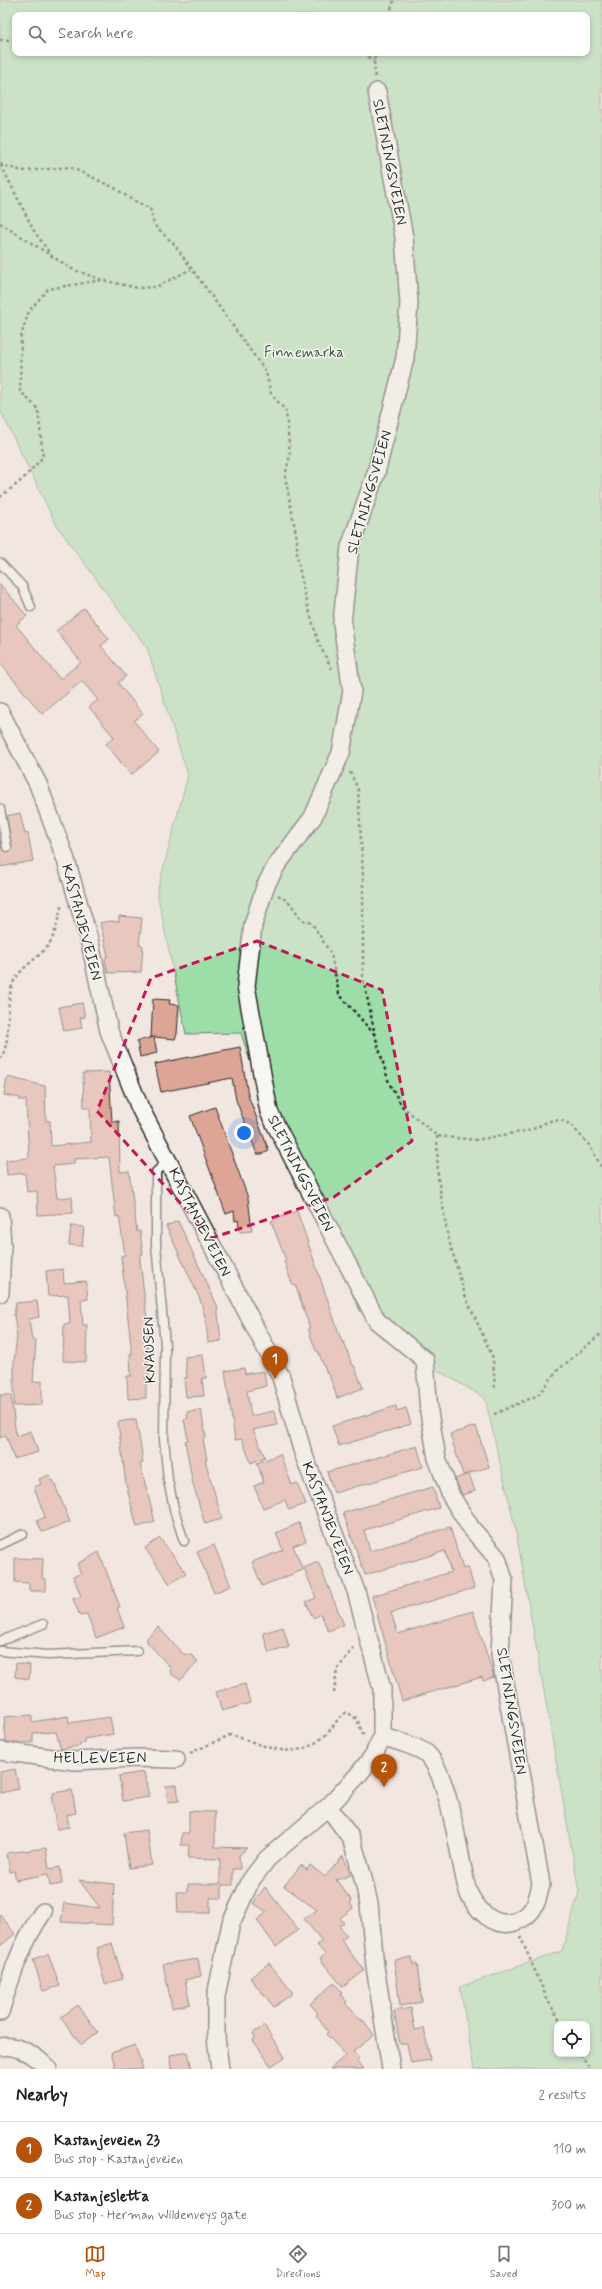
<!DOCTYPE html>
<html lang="en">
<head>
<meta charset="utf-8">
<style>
	:root { --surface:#fff; --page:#f6f6f6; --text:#202124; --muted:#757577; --line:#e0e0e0; --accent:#b45309 }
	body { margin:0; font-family:Mynerve,sans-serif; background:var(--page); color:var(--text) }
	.controls { position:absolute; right:12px; bottom:12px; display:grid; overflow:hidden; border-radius:8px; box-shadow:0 2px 6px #0003 }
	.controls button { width:36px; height:36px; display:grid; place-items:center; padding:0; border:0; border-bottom:1px solid var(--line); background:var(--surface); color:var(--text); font:20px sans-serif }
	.you { position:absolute; left:244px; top:1133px; width:14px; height:14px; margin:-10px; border:3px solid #fff; border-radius:50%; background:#1a73e8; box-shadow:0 0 0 6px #1a73e833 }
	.badge { display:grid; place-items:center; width:26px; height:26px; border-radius:50%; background:var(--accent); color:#fff; font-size:13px; font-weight:700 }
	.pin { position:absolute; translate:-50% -33px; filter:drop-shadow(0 1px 2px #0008) }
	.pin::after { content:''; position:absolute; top:21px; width:14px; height:12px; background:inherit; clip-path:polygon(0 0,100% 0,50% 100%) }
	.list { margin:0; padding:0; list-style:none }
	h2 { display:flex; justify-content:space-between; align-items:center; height:52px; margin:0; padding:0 16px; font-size:17px }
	h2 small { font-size:13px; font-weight:400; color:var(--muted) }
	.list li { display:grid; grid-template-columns:26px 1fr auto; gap:12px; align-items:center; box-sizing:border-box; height:56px; padding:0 16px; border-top:1px solid var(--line) }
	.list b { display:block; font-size:15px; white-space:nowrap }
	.list p { margin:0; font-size:13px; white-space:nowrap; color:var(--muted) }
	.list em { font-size:13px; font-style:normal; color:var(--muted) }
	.icon { flex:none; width:22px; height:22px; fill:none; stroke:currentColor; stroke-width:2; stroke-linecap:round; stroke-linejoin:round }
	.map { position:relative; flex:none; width:602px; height:2069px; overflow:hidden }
	.search { position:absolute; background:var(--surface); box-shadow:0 2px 6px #0003; left:12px; right:12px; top:12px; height:44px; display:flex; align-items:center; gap:10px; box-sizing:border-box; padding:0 14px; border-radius:8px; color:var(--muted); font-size:15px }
	.sheet { height:164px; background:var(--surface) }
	nav { display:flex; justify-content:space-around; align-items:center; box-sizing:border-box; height:56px; border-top:1px solid var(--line); background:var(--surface); font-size:11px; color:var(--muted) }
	nav a { display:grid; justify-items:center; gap:2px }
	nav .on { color:var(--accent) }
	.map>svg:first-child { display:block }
	.green { fill:#9ddea8; stroke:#64846a; fill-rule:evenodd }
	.building { fill:#dda596; stroke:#2b2b2b }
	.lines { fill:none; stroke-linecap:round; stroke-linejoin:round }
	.service-casing { stroke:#2b2b2b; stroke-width:11 }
	.minor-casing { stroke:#2b2b2b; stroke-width:20 }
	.path { stroke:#2b2b2b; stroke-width:2.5; stroke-dasharray:3 3; stroke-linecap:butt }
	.service { stroke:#f6f6f2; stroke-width:8 }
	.minor { stroke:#f6f6f2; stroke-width:17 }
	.marked { fill:none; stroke:#c2185b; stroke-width:3; stroke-dasharray:8 5; stroke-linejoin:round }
	.labels { text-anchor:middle; stroke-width:3; stroke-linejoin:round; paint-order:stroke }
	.street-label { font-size:15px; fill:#2b2b2b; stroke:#f6f6f2 }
	.park-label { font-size:15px; fill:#48584a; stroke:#f6f6f2 }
</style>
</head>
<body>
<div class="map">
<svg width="602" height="2069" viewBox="0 0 602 2069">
	<rect width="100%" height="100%" fill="#f1e6e0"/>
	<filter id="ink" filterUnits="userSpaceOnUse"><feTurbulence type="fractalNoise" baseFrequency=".025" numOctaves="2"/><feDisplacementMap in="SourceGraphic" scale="8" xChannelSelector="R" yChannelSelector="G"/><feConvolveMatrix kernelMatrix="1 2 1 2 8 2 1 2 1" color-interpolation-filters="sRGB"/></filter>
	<g filter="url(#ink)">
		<path class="green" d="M0,0H602V2069H474L460,1987L562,1951L579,1892L516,1531L485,1398L382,1338L360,1311L266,1111L241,1033L186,1034L157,892L188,775L147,648L57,526L0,410ZM15,15H587V53H15ZM557,2024H587V2054H557Z"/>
		<path class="building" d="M0,584L27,616L16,625L60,679L81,662L56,631L84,608L109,639L101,646L126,676L118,683L143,714L134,721L159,752L131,775L106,744L114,737L89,707L98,700L82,681L42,714L0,663Z
			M20,813L25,834L28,833L33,861L0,867V839L3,851L8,852L12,848L7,816Z
			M119,916L142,918L139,944L143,946L141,972L108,973L105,959L108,956L100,923L110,921L119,922Z
			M153,999L170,1000L169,1004L179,1005L177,1034L175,1039L154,1037L157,1053L140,1057L137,1041L153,1037H151Z
			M82,1003L85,1017L80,1018L82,1028L64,1031L59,1007Z
			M240,1047L248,1095L269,1151L262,1154H257L236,1100L232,1078L161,1092L155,1064Z
			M109,1072L112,1122L119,1121L120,1172L129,1171L137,1232L140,1231L143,1254H140V1260L149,1337H147L149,1377H146V1398L128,1399L127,1376H131L130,1354H132L121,1256L125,1255L119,1216L116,1217L109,1157L74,1159V1164L53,1166L57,1198L72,1197L73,1213L38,1215L37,1191L27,1192L25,1173L7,1175L6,1160L29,1158L26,1100H20V1098L4,1095L7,1077L45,1086L46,1121H50L51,1146L91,1142L90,1108H84L83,1073Z
			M215,1107L248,1198L252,1231L240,1232L238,1220L235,1221L234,1211L226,1214L190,1116Z
			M297,1211L342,1342H344L352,1365H354L363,1388L337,1398L329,1374H327L318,1351H316L308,1328H310L295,1284L293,1285L288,1273L284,1261L286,1260L271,1221Z
			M178,1221L217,1305L221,1341L208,1343L206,1320L200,1299L166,1226Z
			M71,1226L84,1227L82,1246L69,1245Z
			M63,1269L64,1283L86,1281L88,1299L81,1300L83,1325H87L86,1362L63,1361L64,1324H70L68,1295L48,1296L46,1271Z
			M37,1301L39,1317L29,1319L32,1340H36L33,1382L42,1381V1405L14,1406V1363L17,1335L14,1315L16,1303Z
			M203,1355L206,1378H202L204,1396L186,1397L184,1378H187L185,1357Z
			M244,1368L245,1374L264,1371L266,1386L247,1391L251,1416L274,1411L277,1425L253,1430L265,1457L251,1463L242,1439L235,1440L225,1371Z
			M0,1395H11L16,1436L31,1431L38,1452L14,1459L6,1435L0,1438Z
			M396,1406L397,1411L406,1408L411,1424L339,1446L332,1426Z
			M201,1410L206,1438L203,1439L207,1460H205L222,1519L205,1524L193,1484L185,1441L188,1440L184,1419L188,1418L187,1412Z
			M136,1419L141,1448L143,1463L140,1464L155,1522L137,1527L126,1484L118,1422Z
			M476,1426L489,1467L463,1475L450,1434Z
			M417,1446L423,1467L334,1493L327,1472Z
			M280,1454L292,1485L297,1483L306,1504L289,1510L285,1500L263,1508L254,1486L264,1482L257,1463Z
			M469,1474L475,1491L462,1495L455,1479Z
			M49,1475L51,1481L53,1480L70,1522L42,1532L37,1521L45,1517L34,1487L41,1484L39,1479Z
			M433,1487L439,1508L364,1530L370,1551L450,1527L463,1569L468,1567L474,1588L391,1613L398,1634L473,1611L494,1677L483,1681L482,1677L402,1701L372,1596L451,1572L445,1551L365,1575L343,1513Z
			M299,1523L306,1541L293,1546L303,1570L262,1586L252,1562L283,1550L276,1533Z
			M160,1538L186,1573L170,1584L145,1548Z
			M214,1545L231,1586L214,1593L197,1552Z
			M99,1552L120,1607L117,1608L124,1627L96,1638L87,1614L80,1616L73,1599L81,1596L73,1576L81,1574L77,1564Z
			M15,1558L43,1559L42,1578L45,1579V1591H29V1583L15,1582Z
			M318,1562L344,1625L328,1631L321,1614L313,1618L306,1602L316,1598L304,1568Z
			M158,1627L183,1654L191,1655L198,1661L181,1680L171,1674L170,1667L147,1642V1638Z
			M283,1627L289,1647L269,1653L263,1633Z
			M16,1663L30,1665L29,1679L15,1677Z
			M245,1684L250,1703L222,1711L216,1692Z
			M32,1715V1722L68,1716L69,1723L110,1717L113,1734L84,1739V1743H80V1746L61,1749L56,1732L33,1733V1743L6,1742L4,1717Z
			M15,1769L19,1789L0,1793V1772Z
			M144,1772L149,1797L123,1801L119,1776Z
			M177,1785L179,1801L168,1802L166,1786Z
			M72,1790L76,1813L67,1815L69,1827L57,1829L51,1796H54L53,1793Z
			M189,1811L215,1812V1847L247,1848L239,1855L240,1869H233V1885H222V1898H210V1913H178L177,1892H188V1884H220V1859L188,1858L189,1845H181L182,1833H189Z
			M147,1830L152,1865L129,1868L124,1833Z
			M46,1848L49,1869L60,1867L62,1884L50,1886L48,1874L16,1880L14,1871L10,1872L7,1853Z
			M343,1856L351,1875L336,1880L352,1901L350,1903L353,1908L340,1918L344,1923L339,1926L347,1936L341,1940L364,1971L343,1987L320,1959L325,1954L317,1945L322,1941L304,1919L317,1910L284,1886L301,1865L307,1870L310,1865L325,1877Z
			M79,1880L114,1884L112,1925L61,1922L64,1903L100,1908Z
			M265,1887L298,1930L276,1947L257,1920L267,1912L253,1903Z
			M0,1914L15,1934L0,1946Z
			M112,1943L123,1979L105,1984L97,1953H99L97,1948Z
			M48,1954L60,1986L43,1991L33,1959Z
			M412,1957L413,1965L417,1964L422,2002L400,2006L394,1960Z
			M198,1959L201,1976L185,1980L190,2004L172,2008L163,1964Z
			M269,1963L293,1993L274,2007L250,1978Z
			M334,1983L342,1992L340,1994L347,2002L345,2003L362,2021L363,2020L374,2035L353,2052L359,2059L357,2061L363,2069H330L346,2055L326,2034L328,2032L316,2015L318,2013L310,2004Z
			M78,2005L98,2032L81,2045L61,2017Z
			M411,2008L415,2030L424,2028L430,2060L411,2063L407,2044H400L394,2011Z
			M264,2026L285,2057L271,2066L253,2040L255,2038L253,2033Z
			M135,2045L143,2069H116L111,2053Z
			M188,2052L192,2069H171L170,2055Z"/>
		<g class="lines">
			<defs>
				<path id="service" d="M0,563L22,586L31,607
					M0,809L7,847
					M168,1161L156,1172V1244L165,1345L164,1439L168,1480L175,1513L184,1541
					M0,1545L23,1534
					M0,1641L43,1624
					M0,1651L48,1655L137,1651"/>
				<path id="minor" d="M377,92L404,237L409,303L405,358L376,473L350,547L342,623L352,691L341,753L313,817L276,866L265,887L253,925L246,986L269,1112L377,1321L425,1360L429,1412L437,1458L451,1496L471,1528L497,1558L504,1580L500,1654L541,1884C538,1897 536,1910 523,1918C501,1932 481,1916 470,1896C466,1889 465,1878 463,1870C457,1842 447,1773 427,1754C419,1747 392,1739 382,1737
					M0,712L38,784L66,860L90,943L109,1031L140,1108L281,1377L303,1453L356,1591L382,1689V1737L373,1756L358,1775L330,1805L267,1859L251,1880L231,1923L216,1996V2037L220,2069
					M0,1216L2,1245L0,1293
					M0,1751L74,1761L136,1758L176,1759
					M328,1807L351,1838L362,1874L369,1904L375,1966L391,2069
					M0,2012C10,1978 22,1942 43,1912
					M0,2047C18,2044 36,2056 48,2069"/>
			</defs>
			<use href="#service" class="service-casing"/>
			<use href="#minor" class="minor-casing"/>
			<path class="path" d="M389,15L394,0
				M0,40H15
				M363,53L374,61
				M375,77L374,61L376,53
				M0,164L22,171L70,167L115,188L132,200L150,208L154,225L174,244L266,372L271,394L286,411L290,455L285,476L297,539V556L305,597L319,644L333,671
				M1,165L34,231L49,252
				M0,223L72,269L102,280L138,288L156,287L191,269
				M0,497L22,480L43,457L38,409L20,391L21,336L29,311L48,289L102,280
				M350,772L358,789L363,875V977L375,1035L389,1083L402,1106L437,1136L476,1140L531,1130L549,1121L561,1120L571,1125L590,1146L602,1168
				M278,895L290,903L302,920L312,923L331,954L339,994L375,1035
				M0,1059C13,1042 4,1004 13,983C21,967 36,960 47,947C56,936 58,917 62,904
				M437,1136L438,1178L448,1237L465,1295L493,1358L495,1390
				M494,1414L538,1395L558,1370L602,1333
				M334,1693L337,1670L355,1646
				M190,1753L230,1735C263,1743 291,1764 322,1738C334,1729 333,1721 347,1712L357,1719L364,1737
				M520,1936L548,2001L562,2024
				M581,2054L590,2069"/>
			<use href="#service" class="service"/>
			<use href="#minor" class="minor"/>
		</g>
	</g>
	<path d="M0 0H602V2069H0ZM257,941L382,990L412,1141L334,1197L212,1238L97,1111L151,978Z" fill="#f1e6e0" fill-opacity=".55" fill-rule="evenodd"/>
	<path class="marked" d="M257,941L382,990L412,1141L334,1197L212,1238L97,1111L151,978Z"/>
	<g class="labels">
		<g class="street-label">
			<text transform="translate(390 162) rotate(79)" y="5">SLETNINGSVEIEN</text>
			<text transform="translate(369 492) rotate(-74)" y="5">SLETNINGSVEIEN</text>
			<text transform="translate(82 922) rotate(75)" y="5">KASTANJEVEIEN</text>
			<text transform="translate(301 1173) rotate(63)" y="5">SLETNINGSVEIEN</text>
			<text transform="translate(200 1222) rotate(63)" y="5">KASTANJEVEIEN</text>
			<text transform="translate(149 1350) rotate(-92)" y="5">KNAUSEN</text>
			<text transform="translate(328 1518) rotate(69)" y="5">KASTANJEVEIEN</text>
			<text transform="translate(512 1711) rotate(81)" y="5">SLETNINGSVEIEN</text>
			<text x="100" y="1763">HELLEVEIEN</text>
		</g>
		<g class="park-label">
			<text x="304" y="357">Finnemarka</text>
		</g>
	</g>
</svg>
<div class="controls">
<button><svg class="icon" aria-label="locate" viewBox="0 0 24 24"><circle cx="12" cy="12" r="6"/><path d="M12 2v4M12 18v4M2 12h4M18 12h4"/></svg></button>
</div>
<div class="you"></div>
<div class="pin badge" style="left:275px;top:1379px">1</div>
<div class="pin badge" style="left:384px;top:1787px">2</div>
<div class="search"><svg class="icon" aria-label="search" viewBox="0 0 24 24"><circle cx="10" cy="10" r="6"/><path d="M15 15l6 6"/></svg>Search here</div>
</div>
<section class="sheet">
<h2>Nearby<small>2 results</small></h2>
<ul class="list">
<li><span class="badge">1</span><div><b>Kastanjeveien 23</b><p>Bus stop · Kastanjeveien</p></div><em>110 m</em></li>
<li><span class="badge">2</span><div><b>Kastanjesletta</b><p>Bus stop · Herman Wildenveys gate</p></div><em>300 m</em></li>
</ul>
</section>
<nav>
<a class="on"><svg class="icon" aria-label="map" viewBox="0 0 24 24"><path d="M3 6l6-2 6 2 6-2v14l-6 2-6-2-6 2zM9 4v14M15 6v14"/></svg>Map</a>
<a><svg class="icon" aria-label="directions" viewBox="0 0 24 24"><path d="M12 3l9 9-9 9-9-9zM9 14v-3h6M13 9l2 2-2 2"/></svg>Directions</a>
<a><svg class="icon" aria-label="saved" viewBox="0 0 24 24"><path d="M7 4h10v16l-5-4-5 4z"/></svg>Saved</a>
</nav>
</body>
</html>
